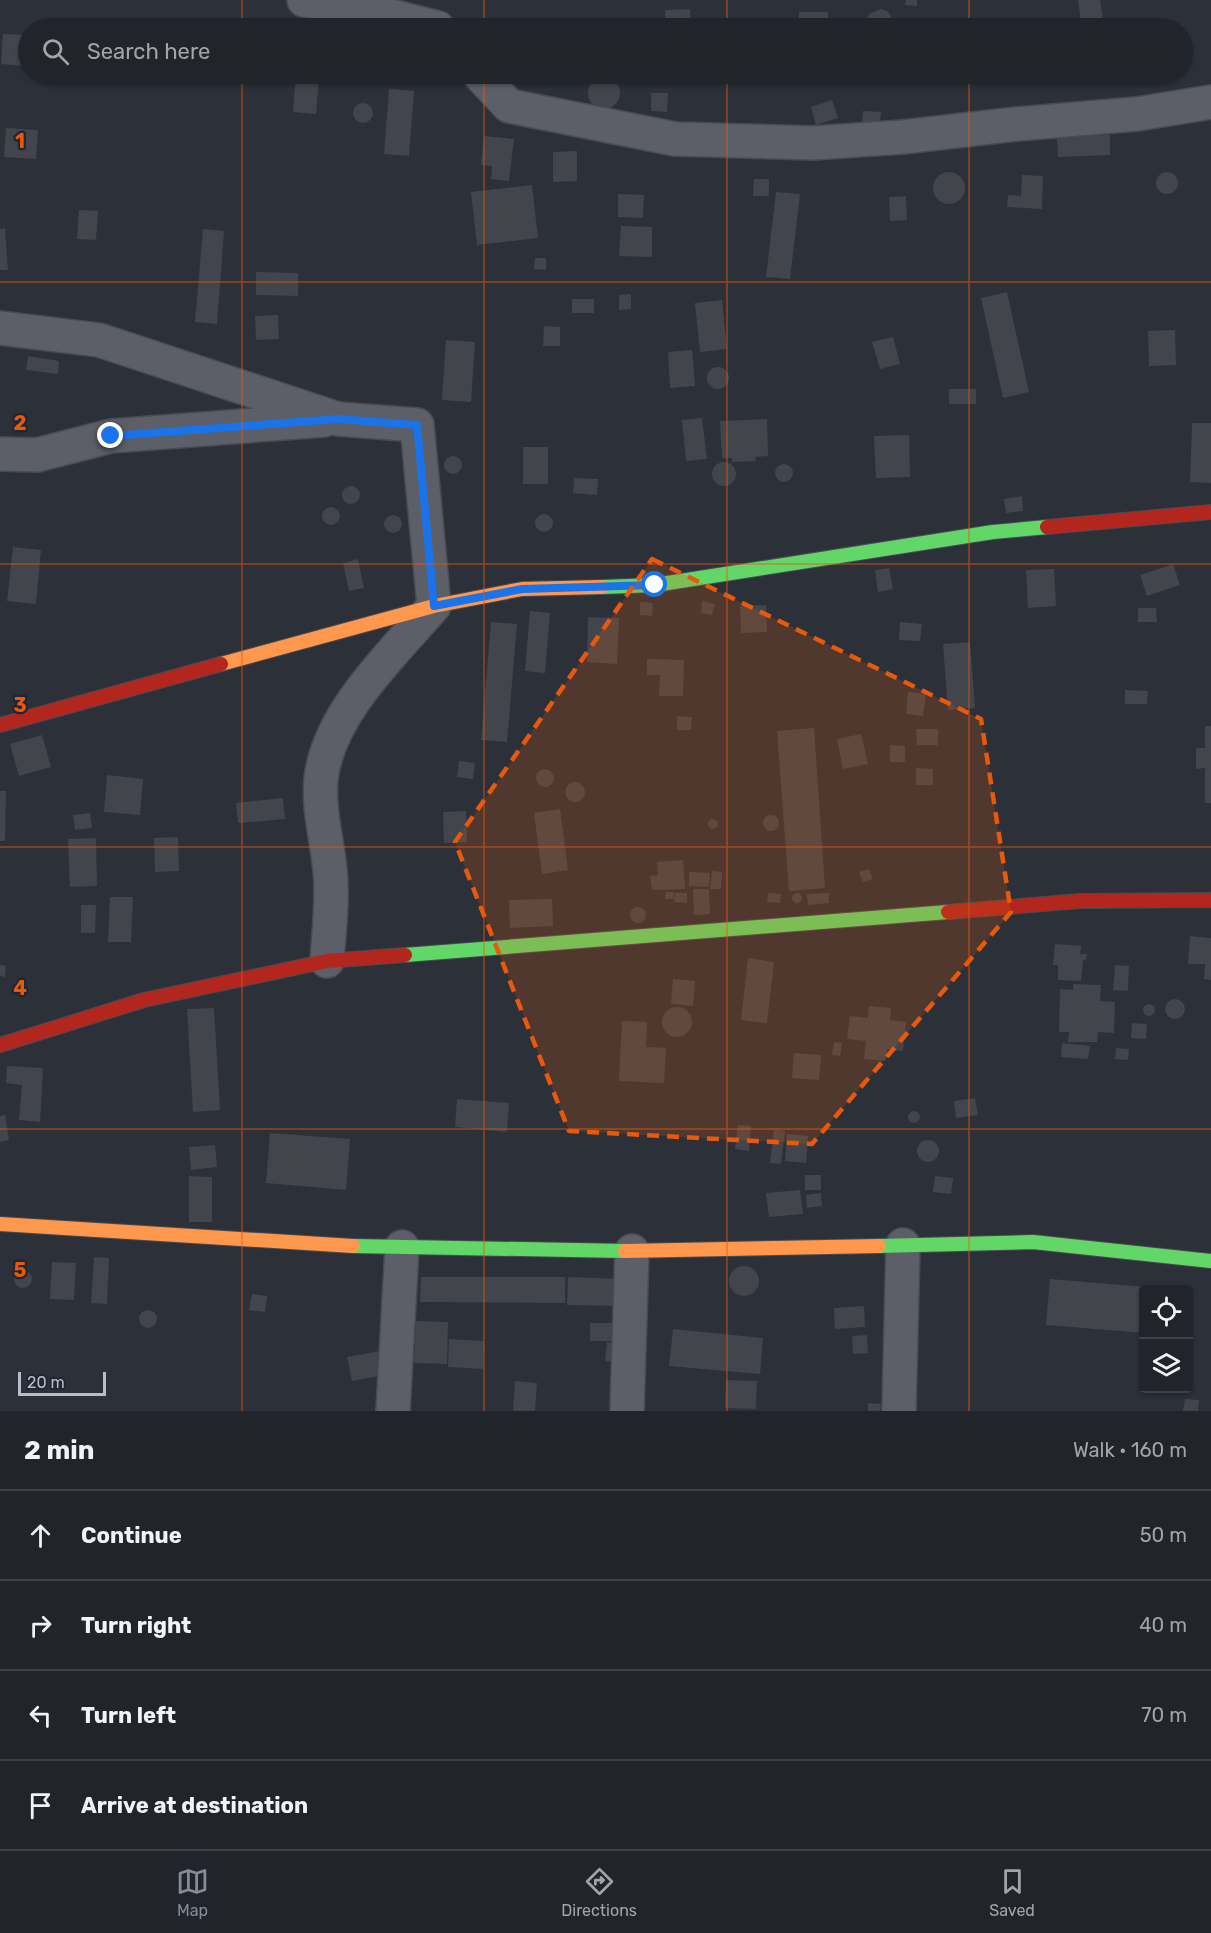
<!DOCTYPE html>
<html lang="en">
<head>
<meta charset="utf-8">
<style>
	:root { --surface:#21242b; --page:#292c33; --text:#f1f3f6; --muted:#a2a4a9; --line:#3e4147; --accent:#868c97 }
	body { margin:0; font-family:Rubik,sans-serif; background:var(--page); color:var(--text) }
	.controls { position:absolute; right:18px; bottom:18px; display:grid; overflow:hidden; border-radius:6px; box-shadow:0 2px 4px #0004 }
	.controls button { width:54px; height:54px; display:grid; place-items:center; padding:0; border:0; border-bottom:2px solid var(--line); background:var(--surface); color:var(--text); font:30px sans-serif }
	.scale { position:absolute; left:18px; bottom:15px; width:88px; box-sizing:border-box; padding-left:6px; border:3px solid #b7bdc9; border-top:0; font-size:16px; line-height:21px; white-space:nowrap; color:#b7bdc9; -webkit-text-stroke:4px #202633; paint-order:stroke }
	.stop { position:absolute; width:18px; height:18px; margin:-14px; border:4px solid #1a73e8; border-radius:50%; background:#fff }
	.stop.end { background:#1a73e8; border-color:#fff; box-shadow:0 2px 6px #0008 }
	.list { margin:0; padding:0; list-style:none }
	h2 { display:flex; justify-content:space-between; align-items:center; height:78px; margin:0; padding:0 24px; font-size:26px }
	h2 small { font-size:20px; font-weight:400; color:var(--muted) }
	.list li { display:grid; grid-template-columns:39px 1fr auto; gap:18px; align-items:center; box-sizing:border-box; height:90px; padding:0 24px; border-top:2px solid var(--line) }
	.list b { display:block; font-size:22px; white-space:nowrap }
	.list em { font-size:20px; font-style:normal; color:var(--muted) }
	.icon { flex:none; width:33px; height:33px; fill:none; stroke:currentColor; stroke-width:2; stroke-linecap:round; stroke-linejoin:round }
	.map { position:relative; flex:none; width:1211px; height:1411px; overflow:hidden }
	.search { position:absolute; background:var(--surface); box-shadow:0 2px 4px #0004; left:18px; right:18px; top:18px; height:66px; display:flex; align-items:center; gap:15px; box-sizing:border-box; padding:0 21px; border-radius:33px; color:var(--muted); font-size:22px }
	.sheet { height:438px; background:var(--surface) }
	nav { display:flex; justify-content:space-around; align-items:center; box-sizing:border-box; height:84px; border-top:2px solid var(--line); background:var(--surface); font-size:16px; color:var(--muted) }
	nav a { display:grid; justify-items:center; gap:3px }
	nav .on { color:var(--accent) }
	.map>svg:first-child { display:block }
	.building { fill:#42454c }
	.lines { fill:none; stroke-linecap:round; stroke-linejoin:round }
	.street-casing { stroke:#484b52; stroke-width:36 }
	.fast-casing { stroke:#484b52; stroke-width:16 }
	.slow-casing { stroke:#484b52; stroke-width:16 }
	.jam-casing { stroke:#484b52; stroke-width:16 }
	.street { stroke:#5c5f67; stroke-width:33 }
	.fast { stroke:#63d668; stroke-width:14 }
	.slow { stroke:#ff974d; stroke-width:14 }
	.jam { stroke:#b3261e; stroke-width:14 }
	.route { stroke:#1a73e8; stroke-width:8 }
	.marked { fill:#e8590c; fill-opacity:0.2; stroke:#e8590c; stroke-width:4.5; stroke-dasharray:12 8; stroke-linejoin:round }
	.grid { fill:none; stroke:#e8590c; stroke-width:1.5; stroke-opacity:0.55 }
	.grid-label { font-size:20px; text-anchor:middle; font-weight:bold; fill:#e8590c; stroke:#202633; stroke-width:4.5; stroke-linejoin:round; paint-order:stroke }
</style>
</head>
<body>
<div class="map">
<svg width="1211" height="1411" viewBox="0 0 1211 1411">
	<rect width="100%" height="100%" fill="#2c3039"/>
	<path class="building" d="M906,0H917V6L905,5Z
		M1078,0H1100L1104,28H1082Z
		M690,9L691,28H666L665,10Z
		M881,9L887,11L891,16L892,23L890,28H869L866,21L869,14Z
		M799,12H828V28H799Z
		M592,23L634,25V28H592Z
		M3,34L28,35L26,66L1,64Z
		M799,74H828V78H799Z
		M876,74H899V81H876Z
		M296,75L319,77L316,114L293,112Z
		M588 93a16 16 0 1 1 32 0a16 16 0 1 1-32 0Z
		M389,89L414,91L409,156L384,154Z
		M651,93H668L667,112L651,111Z
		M832,100L838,118L816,125L811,107Z
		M353 113a10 10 0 1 1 20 0a10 10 0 1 1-20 0Z
		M863,111L881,112L880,123H862Z
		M6,128L38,130L36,159L4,157Z
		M1110,135V155L1058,157L1057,136Z
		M484,136L514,139L509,181L491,179L492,166L481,165Z
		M577,151V181L553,182V152Z
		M1156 183a11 11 0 1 1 22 0a11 11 0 1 1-22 0Z
		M933 188a16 16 0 1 1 32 0a16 16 0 1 1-32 0Z
		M1022,175L1043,176L1042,209L1007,207L1008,195L1021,196Z
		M754,179H769V196H753Z
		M532,185L538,238L477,245L471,192Z
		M776,192L800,194L790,279L766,277Z
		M618,194L644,195L643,218L618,217Z
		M906,196L907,220L890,221L889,197Z
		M79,210L98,211L96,240L77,239Z
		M621,226L652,227V257L619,256Z
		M5,228L8,270H0V229Z
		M203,229L224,231L217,324L195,322Z
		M535,258H546V270L534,269Z
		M256,272L298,273V296L256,295Z
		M1007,292L1029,392L1003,398L981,298Z
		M631,294V309L619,310V295Z
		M572,299H594V313H572Z
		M722,300L727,349L700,352L695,303Z
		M278,315L279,339L256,340L255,316Z
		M544,326L560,327V346H543Z
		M1175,330L1176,365L1149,366L1148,331Z
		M893,337L900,364L880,369L872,342Z
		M446,340L475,342L471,402L442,400Z
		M692,350L695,386L670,388L668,352Z
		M28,356L59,361L58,374L26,370Z
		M707 378a11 11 0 1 1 22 0a11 11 0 1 1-22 0Z
		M949,389H976V404H949Z
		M702,418L707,459L686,461L682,420Z
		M767,419L768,456L755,457L756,461L732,462V458H722L720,421Z
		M1192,423H1211V483L1190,482Z
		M909,435L910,477L876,478L874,436Z
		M523,447H548V484H523Z
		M444 465a9 9 0 1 1 18 0a9 9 0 1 1-18 0Z
		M712 474a12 12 0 1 1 24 0a12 12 0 1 1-24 0Z
		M775 473a9 9 0 1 1 18 0a9 9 0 1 1-18 0Z
		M574,478L598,479L597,495L573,493Z
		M342 495a9 9 0 1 1 18 0a9 9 0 1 1-18 0Z
		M1022,496L1023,511L1006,513L1004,499Z
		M322 516a9 9 0 1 1 18 0a9 9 0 1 1-18 0Z
		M535 523a9 9 0 1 1 18 0a9 9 0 1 1-18 0Z
		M384 524a9 9 0 1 1 18 0a9 9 0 1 1-18 0Z
		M13,547L41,550L36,604L7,601Z
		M358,559L364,588L349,591L343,563Z
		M1173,564L1180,585L1147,596L1140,575Z
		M889,568L893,589L878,592L875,570Z
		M1054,569L1056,606L1028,608L1026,570Z
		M702,601L715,604L712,615L701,613Z
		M640,602L653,603L652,616L640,615Z
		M766,605L767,632L741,633L740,606Z
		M1138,608H1156L1157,622H1138Z
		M530,611L550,613L545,673L525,671Z
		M588,617L619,618L617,664L587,662Z
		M491,622L517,624L507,742L481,740Z
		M900,622L922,624L920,641L899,640Z
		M970,642L975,708L948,710L943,644Z
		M647,659L684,660L683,696H659L660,675H647Z
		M1125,690L1148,691L1147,704H1125Z
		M908,692L926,694L923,716L906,714Z
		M677,716L692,717L691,730H677Z
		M1205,726H1211V803H1205V768L1196,769V748H1205Z
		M814,728L825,888L789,891L777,731Z
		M916,729H938V745H917Z
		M861,734L868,764L843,769L837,739Z
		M42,735L51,767L19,776L10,744Z
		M890,745L905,746V762H890Z
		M459,761L475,763L473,779L457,777Z
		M916,768L933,769V785H916Z
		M536 778a9 9 0 1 1 18 0a9 9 0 1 1-18 0Z
		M107,775L143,779L140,815L104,812Z
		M565 792a10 10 0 1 1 20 0a10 10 0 1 1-20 0Z
		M0,791H6L5,841H0Z
		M283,798L285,819L238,823L236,803Z
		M560,809L568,870L542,874L534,813Z
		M466,811L467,842L444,843L443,812Z
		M90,813L92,828L75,830L73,815Z
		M763 823a8 8 0 1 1 16 0a8 8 0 1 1-16 0Z
		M708 824a5 5 0 1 1 10 0a5 5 0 1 1-10 0Z
		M178,837L179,871L155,872L154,838Z
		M96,838L97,886L70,887L68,839Z
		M683,860L685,889L652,890L650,876L658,875L657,862Z
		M869,869L873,879L863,882L859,872Z
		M712,871L722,872L721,889H710Z
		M689,872L710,873L709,887L689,886Z
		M693,889H709L710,914L694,915Z
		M666,892H674V899H665Z
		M675,893H687V903L674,902Z
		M768,893L781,894L780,903L767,902Z
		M829,893V903L808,905L807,894Z
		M792 898a5 5 0 1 1 10 0a5 5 0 1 1-10 0Z
		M110,897H133L131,942H108Z
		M552,899L553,926L510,928L509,900Z
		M81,905H96L95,933H81Z
		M630 915a8 8 0 1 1 16 0a8 8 0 1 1-16 0Z
		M1190,936L1211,938V980L1204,979L1205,964H1188Z
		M1055,944L1081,946L1080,954H1087L1086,960H1083L1081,981L1058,980V965H1053Z
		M748,958L774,962L767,1023L741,1020Z
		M0,965L6,966L5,977L0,976Z
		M1115,965L1129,966L1128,991L1113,990Z
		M673,979L695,981L693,1006L671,1004Z
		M1073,984L1101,985L1100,1001L1115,1002L1114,1033L1098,1032L1097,1042H1068L1069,1032H1059L1060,989L1073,990Z
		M1165 1009a10 10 0 1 1 20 0a10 10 0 1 1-20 0Z
		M1143 1010a6 6 0 1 1 12 0a6 6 0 1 1-12 0Z
		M869,1006L891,1008L890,1020L906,1022L903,1051L887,1049L886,1061L864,1059L866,1041L847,1039L850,1016L868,1018Z
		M662 1022a15 15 0 1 1 30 0a15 15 0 1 1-30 0Z
		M214,1008L220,1110L193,1112L187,1009Z
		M622,1021L647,1022L646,1047L666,1048L664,1083L619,1081Z
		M1132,1023L1147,1024L1146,1039L1131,1038Z
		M834,1042L842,1043L840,1056L832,1055Z
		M1062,1043L1090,1046L1088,1059L1061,1057Z
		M1116,1048L1129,1049L1128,1060L1115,1059Z
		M794,1053L821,1055L819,1080L792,1078Z
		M7,1066L43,1068L40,1122L19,1120L22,1085L6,1083Z
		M975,1098L978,1115L956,1118L954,1101Z
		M457,1099L509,1103L507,1132L455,1127Z
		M908 1117a6 6 0 1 1 12 0a6 6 0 1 1-12 0Z
		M5,1115L9,1140L0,1142V1116Z
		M738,1125L751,1126L749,1151L735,1149Z
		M774,1129L785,1131L781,1164L770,1163Z
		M270,1133L350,1139L346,1190L266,1183Z
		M787,1134L808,1136L806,1163L785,1161Z
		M917 1151a11 11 0 1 1 22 0a11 11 0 1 1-22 0Z
		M215,1145L217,1167L191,1170L189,1147Z
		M805,1175H821V1190H805Z
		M189,1176L212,1177V1222H189Z
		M935,1176L953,1178L951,1194L933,1192Z
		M800,1190L803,1214L769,1217L766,1193Z
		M821,1193L822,1206L807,1208L806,1195Z
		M94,1257L109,1258L107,1304L91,1303Z
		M52,1262L76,1263L74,1300L50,1299Z
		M729 1281a15 15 0 1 1 30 0a15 15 0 1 1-30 0Z
		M14 1279a9 9 0 1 1 18 0a9 9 0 1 1-18 0Z
		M421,1277H565V1303L420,1302Z
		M568,1277L623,1279L622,1306L567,1305Z
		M1050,1279L1158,1288L1157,1290H1144V1333L1046,1325Z
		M252,1294L267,1296L265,1312L249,1310Z
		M864,1306L865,1327L835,1329L834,1308Z
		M139 1319a9 9 0 1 1 18 0a9 9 0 1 1-18 0Z
		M416,1321L448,1322L447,1364L414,1363Z
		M590,1323H617L616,1341H590Z
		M673,1329L763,1338L760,1374L669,1366Z
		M867,1335L868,1353L853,1354L852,1336Z
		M449,1339L484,1341L483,1369L448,1367Z
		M607,1342L617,1344L614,1362L605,1361Z
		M380,1351L384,1375L352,1381L347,1357Z
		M726,1380L757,1381L756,1409L725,1408Z
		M515,1381L537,1383L535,1411H513Z
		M1185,1399L1199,1400L1198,1411H1183Z
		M868,1403L881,1404L880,1411H868Z"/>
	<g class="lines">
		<defs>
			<path id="street" d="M304,0L383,14L438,28
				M479,74L509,106L675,139L813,143L903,137L1017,124L1137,114L1211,102
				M0,328L99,340L338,419L417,425L434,606C392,654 328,714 321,779C318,809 327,840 330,870C333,900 329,930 327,961
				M0,454L37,455L111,436L324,420
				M393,1411L402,1247
				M627,1411L632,1251
				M899,1411L903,1245"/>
			<path id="fast" d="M602,587L655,585L993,532L1047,527
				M405,955L948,912
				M353,1246L625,1251
				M879,1246L1033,1242L1211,1261"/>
			<path id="slow" d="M221,664L434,606L522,589L602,587
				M0,1224L353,1246
				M625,1251L879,1246"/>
			<path id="jam" d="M1047,527L1211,512
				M0,725L221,664
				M948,912L1080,901L1211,900
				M0,1045L144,1000L327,961L405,955"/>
		</defs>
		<use href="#street" class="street-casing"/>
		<use href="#fast" class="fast-casing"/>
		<use href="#slow" class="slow-casing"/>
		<use href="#jam" class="jam-casing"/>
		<use href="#street" class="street"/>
		<use href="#fast" class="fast"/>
		<use href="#slow" class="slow"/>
		<use href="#jam" class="jam"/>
	</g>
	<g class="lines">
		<path class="route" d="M111,436L338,419L417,425L434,606L522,589L655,585"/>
	</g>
	<path class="marked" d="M652,559L981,719L1011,912L812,1144L569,1131L455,842Z"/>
	<path class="grid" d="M242,0V28M484,0V28M727,0V28M969,0V28M242,74V1411M484,74V1411M727,74V1411M969,74V1411M0,282H1211M0,564H1211M0,847H1211M0,1129H1211"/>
	<g class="grid-label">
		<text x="20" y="148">1</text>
		<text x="20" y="430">2</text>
		<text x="20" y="712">3</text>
		<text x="20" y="995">4</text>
		<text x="20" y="1277">5</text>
	</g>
</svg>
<div class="controls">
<button><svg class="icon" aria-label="locate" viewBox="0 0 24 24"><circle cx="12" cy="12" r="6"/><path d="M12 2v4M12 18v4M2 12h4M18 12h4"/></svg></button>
<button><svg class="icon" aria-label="layers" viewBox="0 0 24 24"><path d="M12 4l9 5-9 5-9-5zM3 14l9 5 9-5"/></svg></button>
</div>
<div class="scale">20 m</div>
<div class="stop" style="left:655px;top:585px"></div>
<div class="stop end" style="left:111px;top:436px"></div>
<div class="search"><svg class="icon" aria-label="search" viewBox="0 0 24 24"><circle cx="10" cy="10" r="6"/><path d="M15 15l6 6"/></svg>Search here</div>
</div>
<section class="sheet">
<h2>2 min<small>Walk · 160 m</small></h2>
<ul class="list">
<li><svg class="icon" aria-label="ahead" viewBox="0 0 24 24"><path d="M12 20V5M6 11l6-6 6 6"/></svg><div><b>Continue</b></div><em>50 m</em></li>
<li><svg class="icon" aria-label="right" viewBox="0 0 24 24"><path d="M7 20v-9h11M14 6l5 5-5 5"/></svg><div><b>Turn right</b></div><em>40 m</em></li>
<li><svg class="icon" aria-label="left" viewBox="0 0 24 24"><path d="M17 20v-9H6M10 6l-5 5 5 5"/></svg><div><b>Turn left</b></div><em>70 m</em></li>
<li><svg class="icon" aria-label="arrive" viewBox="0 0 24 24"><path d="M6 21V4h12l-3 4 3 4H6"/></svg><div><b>Arrive at destination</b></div></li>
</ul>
</section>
<nav>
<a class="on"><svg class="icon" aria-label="map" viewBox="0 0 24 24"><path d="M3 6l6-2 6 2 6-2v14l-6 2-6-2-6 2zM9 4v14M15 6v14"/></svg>Map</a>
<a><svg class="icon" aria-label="directions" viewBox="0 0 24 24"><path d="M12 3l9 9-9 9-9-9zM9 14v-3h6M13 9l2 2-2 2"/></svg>Directions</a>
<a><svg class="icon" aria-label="saved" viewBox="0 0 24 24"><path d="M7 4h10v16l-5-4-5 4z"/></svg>Saved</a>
</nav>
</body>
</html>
